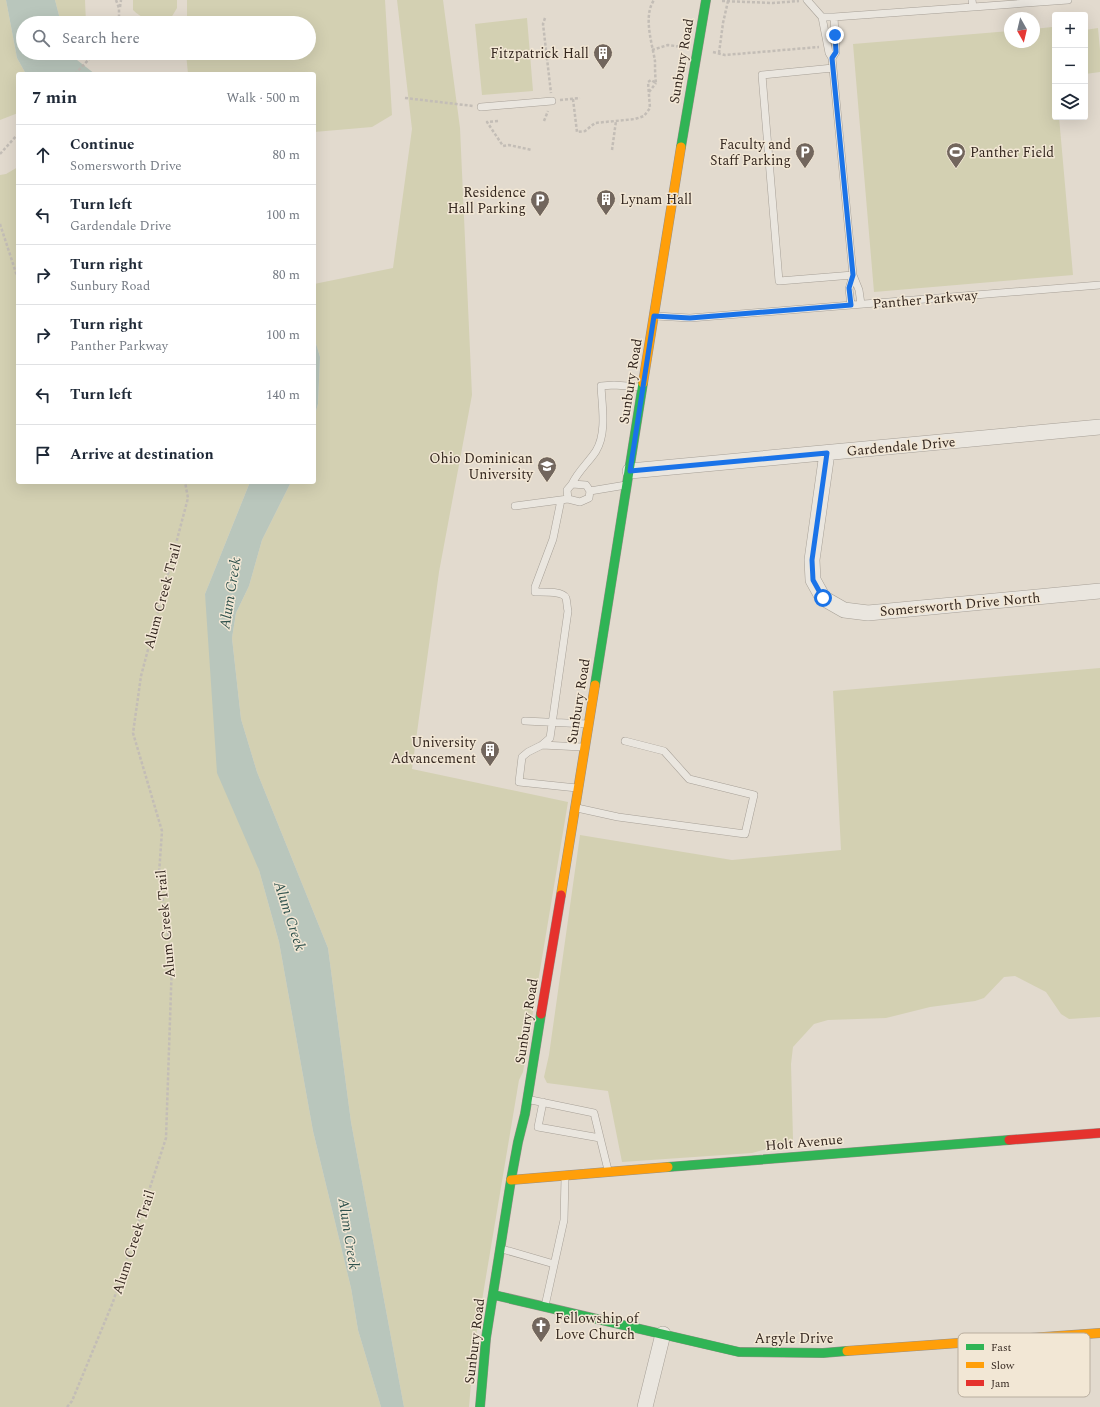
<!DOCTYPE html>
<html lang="en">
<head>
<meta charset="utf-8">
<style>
	:root { --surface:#fff; --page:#f2f2f3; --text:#1f2937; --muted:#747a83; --line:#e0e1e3 }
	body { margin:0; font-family:Spectral,serif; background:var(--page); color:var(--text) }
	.controls { position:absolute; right:12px; top:12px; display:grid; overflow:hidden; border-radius:4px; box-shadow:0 4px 16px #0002 }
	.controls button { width:36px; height:36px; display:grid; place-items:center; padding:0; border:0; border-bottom:1px solid var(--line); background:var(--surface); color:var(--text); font:20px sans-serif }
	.compass { position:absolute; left:1004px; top:12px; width:36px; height:36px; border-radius:50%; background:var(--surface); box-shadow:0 4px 16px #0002; rotate:172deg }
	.stop { position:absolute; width:12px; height:12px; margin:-9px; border:3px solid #1a73e8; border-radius:50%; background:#fff }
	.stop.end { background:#1a73e8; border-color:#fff; box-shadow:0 1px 4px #0008 }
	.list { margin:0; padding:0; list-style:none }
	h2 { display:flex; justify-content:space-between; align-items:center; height:52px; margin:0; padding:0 16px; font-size:17px }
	h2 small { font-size:13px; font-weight:400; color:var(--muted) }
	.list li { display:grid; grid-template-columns:26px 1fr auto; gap:12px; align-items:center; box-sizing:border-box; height:60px; padding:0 16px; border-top:1px solid var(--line) }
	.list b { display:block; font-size:15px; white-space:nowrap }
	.list p { margin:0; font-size:13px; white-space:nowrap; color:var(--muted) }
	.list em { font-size:13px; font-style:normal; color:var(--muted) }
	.icon { flex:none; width:22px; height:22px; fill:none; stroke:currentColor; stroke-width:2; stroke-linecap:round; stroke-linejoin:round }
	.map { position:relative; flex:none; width:1100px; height:1407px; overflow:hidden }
	.search { position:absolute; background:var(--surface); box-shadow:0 4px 16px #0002; left:16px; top:16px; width:300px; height:44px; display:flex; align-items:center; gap:10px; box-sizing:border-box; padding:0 14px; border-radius:22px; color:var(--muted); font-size:15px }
	.panel { position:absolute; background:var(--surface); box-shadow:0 4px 16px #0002; left:16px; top:72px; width:300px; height:412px; border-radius:4px }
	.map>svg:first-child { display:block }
	.green { fill:#d3d0b2 }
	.water { fill:#b9c6bc }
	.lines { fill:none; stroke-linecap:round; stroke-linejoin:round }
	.lane-casing { stroke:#a7a097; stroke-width:8 }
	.street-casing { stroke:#a7a097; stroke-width:16 }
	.fast-casing { stroke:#978f87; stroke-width:10 }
	.slow-casing { stroke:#978f87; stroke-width:10 }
	.jam-casing { stroke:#978f87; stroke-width:10 }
	.path { stroke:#c3bdb6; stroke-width:2.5; stroke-dasharray:3 2; stroke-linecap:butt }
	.lane { stroke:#eae6df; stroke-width:7 }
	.street { stroke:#eae6df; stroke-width:15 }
	.fast { stroke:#30b455; stroke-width:9 }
	.slow { stroke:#ff9f0a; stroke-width:9 }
	.jam { stroke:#e5322d; stroke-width:9 }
	.route { stroke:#1a73e8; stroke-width:5 }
	.labels { text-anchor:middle; stroke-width:3; stroke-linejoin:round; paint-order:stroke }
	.poi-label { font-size:14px; fill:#352820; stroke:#f2e7d5; text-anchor:end }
	.street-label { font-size:14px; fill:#352820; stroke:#f2e7d5 }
	.water-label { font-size:15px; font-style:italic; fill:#31534e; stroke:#f2e7d5 }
	.key { fill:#f2e7d5; stroke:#b9ae9f; stroke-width:1 }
	.key-label { font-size:11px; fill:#352820 }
</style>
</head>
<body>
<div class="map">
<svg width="1100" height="1407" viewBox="0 0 1100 1407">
	<rect width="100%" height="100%" fill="#e2dace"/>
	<path class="green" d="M0,0H6L17,58L26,74H18V113L0,120Z
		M55,0H85L86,23H61Z
		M133,0H177V8L171,18C153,20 147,23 133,10Z
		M187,0H385L392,115L372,127L314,132V74H188L186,53H309V23H187Z
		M397,0H443L460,128L472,395L439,572L412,769L568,802L523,1072L519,1080L474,1348L469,1407H404L351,1122L328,948L257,772L241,719L232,638L236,613L249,586L262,540L291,482H314V418L318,404L320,357L314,337V284L393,268L412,129Z
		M527,18L533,91L482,95L475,24Z
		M1052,27L1055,65V117H1059L1073,275L874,292L853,44L1010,31V42H1034V29Z
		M1098,28L1100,50V72L1085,74V30Z
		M18,167V482H250L205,594L259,870L279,942L313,1131L351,1288L358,1330L381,1407H0V175L6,174Z
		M1100,668V1017L1069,1019L1061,1014L1046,992L1015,976L1004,977L984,998L975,1001L930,1007L886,1018L828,1020L814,1024L793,1047L791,1064L793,1139L784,1144L752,1153L622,1162L608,1091L547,1083L544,1077L549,1055L580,835L732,860L841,850L833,691Z"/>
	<path class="water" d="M6,0H55L61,23H23V53H73L77,60L95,74H26L17,58Z
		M314,337L320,357L318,404L314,418Z
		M250,482H291L262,540L249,586L236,613L232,638L241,719L257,772L328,948L351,1122L404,1407H381L358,1330L351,1288L313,1131L279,942L259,870L217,773L205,594Z"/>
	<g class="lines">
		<defs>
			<path id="lane" d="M807,0L822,17H834L973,7L972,0
				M973,7L1068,0
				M822,17L829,53L832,58L853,275L859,290L861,304
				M832,58L836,52L834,17
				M833,68L762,75L779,281L853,275
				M481,107L552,101
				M851,305L849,289L853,275
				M656,316L690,318L1100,285
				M590,491L586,485L572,484C578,471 589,462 596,451C607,433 602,406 601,386L614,385L640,387
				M568,499L567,490L572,484
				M561,500L553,539L535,587V592C543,592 563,591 566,598C567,602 567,607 568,611L550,738L542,745L528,752L522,757L519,782L577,788
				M515,506L568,499L580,502L589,498L590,491L626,485
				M525,721L587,724
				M542,745L582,747
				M577,808L618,817L745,834L754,795L689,779L664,751L625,741
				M531,1100L594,1113L608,1170
				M543,1102L538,1127L600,1138
				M502,1249L554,1264
				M545,1306L564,1220L565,1178"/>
			<path id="street" d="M827,453L812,560L813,580L823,598L844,610L868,613L1100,591
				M630,471L1100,427
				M645,1407L663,1334"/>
			<path id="fast" d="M681,147L706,0
				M595,685L643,383
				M668,1167L1009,1140
				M494,1295L739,1352L823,1353L847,1351
				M480,1407L486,1338L511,1180L518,1142L525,1114L541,1014"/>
			<path id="slow" d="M643,383L681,147
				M561,895L595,685
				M511,1180L668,1167
				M847,1351L1100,1333"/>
			<path id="jam" d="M541,1014L561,895
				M1009,1140L1100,1133"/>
		</defs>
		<use href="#lane" class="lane-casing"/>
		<use href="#street" class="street-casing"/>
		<use href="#fast" class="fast-casing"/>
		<use href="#slow" class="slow-casing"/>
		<use href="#jam" class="jam-casing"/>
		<path class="path" d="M116,0L119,8V23
			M722,1L773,3L799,1
			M120,7L121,0
			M545,18L543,24L551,93
			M652,50L668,45L682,47
			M713,52L725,55L819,47
			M719,53L723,23L728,1
			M75,74L95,53
			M649,92L656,83
			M405,98L473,106
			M573,99L577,132L585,131L595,123L635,119L644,116L650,108L648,82L651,80L656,83C655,76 655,68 655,61C652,43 643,16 654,0
			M560,100L580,98
			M498,121L487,122L503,146L509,145L532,150
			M544,121L548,111
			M612,150L616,121
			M0,154L18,134
			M0,224L18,279
			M67,1407L72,1401L113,1302L166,1138L172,961L159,874L162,831L133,733L141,676L188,498L185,482"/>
		<use href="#lane" class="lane"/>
		<use href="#street" class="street"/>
		<use href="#fast" class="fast"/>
		<use href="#slow" class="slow"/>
		<use href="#jam" class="jam"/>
	</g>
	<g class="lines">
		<path class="route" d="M823,598L813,580L812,560L827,453L630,471L654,316L690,318L851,305L849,288L853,275L832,58L836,52L835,35"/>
	</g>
	<defs>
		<symbol id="building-pin" viewBox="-11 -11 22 30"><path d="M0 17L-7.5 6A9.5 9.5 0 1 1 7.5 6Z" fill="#72665d" stroke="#f2e7d5"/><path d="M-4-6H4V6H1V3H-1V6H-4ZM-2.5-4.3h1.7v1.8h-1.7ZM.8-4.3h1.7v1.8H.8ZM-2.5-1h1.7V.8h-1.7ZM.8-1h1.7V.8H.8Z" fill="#fff"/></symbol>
		<symbol id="parking-pin" viewBox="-11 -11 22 30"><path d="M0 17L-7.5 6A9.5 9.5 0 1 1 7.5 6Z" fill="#72665d" stroke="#f2e7d5"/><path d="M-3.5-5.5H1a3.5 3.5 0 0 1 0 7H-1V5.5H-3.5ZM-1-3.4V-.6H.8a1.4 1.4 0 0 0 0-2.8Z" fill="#fff"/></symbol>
		<symbol id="stadium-pin" viewBox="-11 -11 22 30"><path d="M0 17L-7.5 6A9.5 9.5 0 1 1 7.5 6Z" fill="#72665d" stroke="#f2e7d5"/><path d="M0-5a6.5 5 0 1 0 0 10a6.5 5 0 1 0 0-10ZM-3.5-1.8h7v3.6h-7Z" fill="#fff"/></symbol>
		<symbol id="university-pin" viewBox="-11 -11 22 30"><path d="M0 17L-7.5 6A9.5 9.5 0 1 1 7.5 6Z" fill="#72665d" stroke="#f2e7d5"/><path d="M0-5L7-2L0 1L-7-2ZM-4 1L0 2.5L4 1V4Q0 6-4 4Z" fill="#fff"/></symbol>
		<symbol id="church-pin" viewBox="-11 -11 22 30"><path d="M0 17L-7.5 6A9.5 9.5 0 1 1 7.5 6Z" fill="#72665d" stroke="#f2e7d5"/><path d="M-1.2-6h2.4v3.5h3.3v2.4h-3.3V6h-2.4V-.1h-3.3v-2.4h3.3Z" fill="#fff"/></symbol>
	</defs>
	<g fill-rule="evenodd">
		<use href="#building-pin" x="592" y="42" width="22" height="30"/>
		<use href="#parking-pin" x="794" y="141" width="22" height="30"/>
		<use href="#stadium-pin" x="945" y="141" width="22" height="30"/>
		<use href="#building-pin" x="595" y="188" width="22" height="30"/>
		<use href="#parking-pin" x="529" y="189" width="22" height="30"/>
		<use href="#university-pin" x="536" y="455" width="22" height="30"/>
		<use href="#building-pin" x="479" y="739" width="22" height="30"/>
		<use href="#church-pin" x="530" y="1315" width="22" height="30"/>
	</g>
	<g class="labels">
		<g class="poi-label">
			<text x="589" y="58">Fitzpatrick Hall</text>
			<text x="791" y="149">Faculty and<tspan x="791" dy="16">Staff Parking</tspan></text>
			<text x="970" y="157" text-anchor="start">Panther Field</text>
			<text x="526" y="197">Residence<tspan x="526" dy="16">Hall Parking</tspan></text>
			<text x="620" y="204" text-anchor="start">Lynam Hall</text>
			<text x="533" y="463">Ohio Dominican<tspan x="533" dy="16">University</tspan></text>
			<text x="476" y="747">University<tspan x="476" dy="16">Advancement</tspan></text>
			<text x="555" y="1323" text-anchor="start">Fellowship of<tspan x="555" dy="16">Love Church</tspan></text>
		</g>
		<g class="street-label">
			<text transform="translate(681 61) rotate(-80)" y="5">Sunbury Road</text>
			<text transform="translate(925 299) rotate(-5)" y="5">Panther Parkway</text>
			<text transform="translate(630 381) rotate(-81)" y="5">Sunbury Road</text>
			<text transform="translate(901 446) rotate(-5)" y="5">Gardendale Drive</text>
			<text transform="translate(162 596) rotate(-75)" y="5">Alum Creek Trail</text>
			<text transform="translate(960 604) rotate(-5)" y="5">Somersworth Drive North</text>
			<text transform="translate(578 701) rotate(-81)" y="5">Sunbury Road</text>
			<text transform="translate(165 924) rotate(-95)" y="5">Alum Creek Trail</text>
			<text transform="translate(526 1021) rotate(-81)" y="5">Sunbury Road</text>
			<text transform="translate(804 1142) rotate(-5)" y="5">Holt Avenue</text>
			<text transform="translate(133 1242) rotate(-72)" y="5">Alum Creek Trail</text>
			<text x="794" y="1343">Argyle Drive</text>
			<text transform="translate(474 1341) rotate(-83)" y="5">Sunbury Road</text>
		</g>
		<g class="water-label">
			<text transform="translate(230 593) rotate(-81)" y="5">Alum Creek</text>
			<text transform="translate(290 916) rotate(72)" y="5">Alum Creek</text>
			<text transform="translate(349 1234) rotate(81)" y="5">Alum Creek</text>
		</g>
	</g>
	<rect x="958" y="1333" width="132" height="64" rx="6" class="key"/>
	<rect x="966" y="1344" width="18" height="6" fill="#30b455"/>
	<rect x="966" y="1362" width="18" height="6" fill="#ff9f0a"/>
	<rect x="966" y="1380" width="18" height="6" fill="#e5322d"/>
	<g class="key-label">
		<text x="991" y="1351">Fast</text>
		<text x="991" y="1369">Slow</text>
		<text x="991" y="1387">Jam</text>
	</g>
</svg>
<div class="controls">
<button>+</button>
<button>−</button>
<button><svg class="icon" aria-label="layers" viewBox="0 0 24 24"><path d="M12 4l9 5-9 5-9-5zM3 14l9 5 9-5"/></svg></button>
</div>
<svg class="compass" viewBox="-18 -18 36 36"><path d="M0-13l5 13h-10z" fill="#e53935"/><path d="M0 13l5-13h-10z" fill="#747a83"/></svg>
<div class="stop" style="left:823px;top:598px"></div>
<div class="stop end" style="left:835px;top:35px"></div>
<div class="search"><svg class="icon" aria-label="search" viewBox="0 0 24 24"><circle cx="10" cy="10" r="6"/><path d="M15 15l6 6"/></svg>Search here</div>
<section class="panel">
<h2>7 min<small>Walk · 500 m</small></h2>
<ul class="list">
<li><svg class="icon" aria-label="ahead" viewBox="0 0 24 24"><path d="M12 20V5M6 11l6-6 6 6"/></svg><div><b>Continue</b><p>Somersworth Drive</p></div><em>80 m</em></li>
<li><svg class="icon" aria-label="left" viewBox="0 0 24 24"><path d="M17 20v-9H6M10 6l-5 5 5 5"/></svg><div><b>Turn left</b><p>Gardendale Drive</p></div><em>100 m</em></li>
<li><svg class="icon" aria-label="right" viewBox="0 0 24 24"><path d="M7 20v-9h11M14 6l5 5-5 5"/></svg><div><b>Turn right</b><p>Sunbury Road</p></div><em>80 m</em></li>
<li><svg class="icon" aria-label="right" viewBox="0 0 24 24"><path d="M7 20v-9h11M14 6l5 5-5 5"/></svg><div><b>Turn right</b><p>Panther Parkway</p></div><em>100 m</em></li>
<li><svg class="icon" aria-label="left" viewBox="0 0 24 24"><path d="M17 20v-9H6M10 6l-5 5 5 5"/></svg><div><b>Turn left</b></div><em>140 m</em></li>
<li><svg class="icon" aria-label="arrive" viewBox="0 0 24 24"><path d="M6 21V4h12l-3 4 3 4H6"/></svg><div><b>Arrive at destination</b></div></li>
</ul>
</section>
</div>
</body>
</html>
